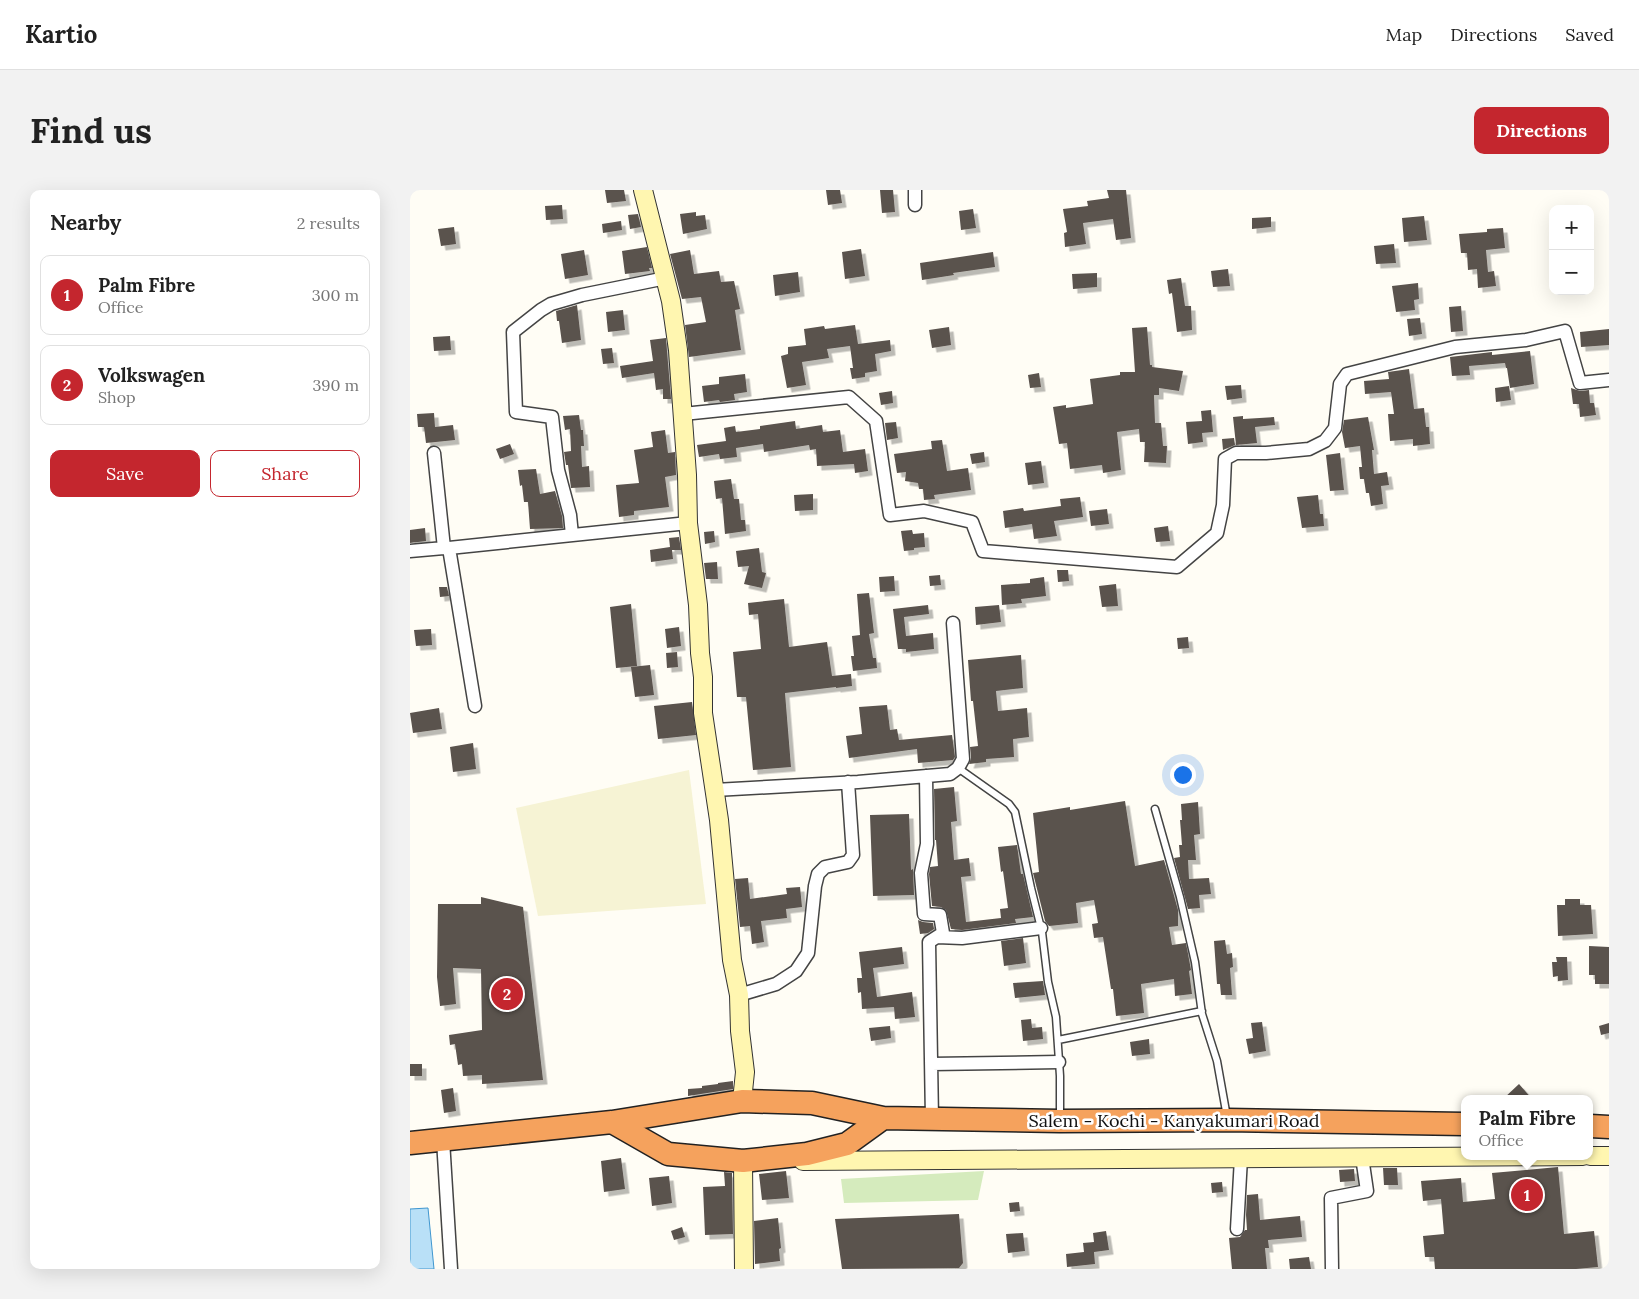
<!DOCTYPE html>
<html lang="en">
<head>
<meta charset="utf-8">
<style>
	:root { --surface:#fff; --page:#f2f2f2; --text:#222; --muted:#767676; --line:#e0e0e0; --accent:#c4262e }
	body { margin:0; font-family:Lora,serif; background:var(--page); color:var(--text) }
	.controls { position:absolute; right:15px; top:15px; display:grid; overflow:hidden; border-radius:10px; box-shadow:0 5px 20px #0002 }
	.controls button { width:45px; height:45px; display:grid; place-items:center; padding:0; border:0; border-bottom:1px solid var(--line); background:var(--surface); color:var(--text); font:25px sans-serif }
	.you { position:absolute; left:772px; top:584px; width:18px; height:18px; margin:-12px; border:4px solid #fff; border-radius:50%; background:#1a73e8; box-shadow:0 0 0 8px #1a73e833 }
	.badge { display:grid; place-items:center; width:32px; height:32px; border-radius:50%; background:var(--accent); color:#fff; font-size:16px; font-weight:700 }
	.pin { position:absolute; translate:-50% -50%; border:2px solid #fff; box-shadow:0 1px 5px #0006 }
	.popup { position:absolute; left:1051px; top:905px; width:132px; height:65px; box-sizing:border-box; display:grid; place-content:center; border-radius:10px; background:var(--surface); filter:drop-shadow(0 1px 4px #0005); font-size:16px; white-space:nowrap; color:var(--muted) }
	.popup b { font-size:19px; color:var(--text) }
	.popup::after { content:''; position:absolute; left:50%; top:100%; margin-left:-10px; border:10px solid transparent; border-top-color:var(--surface) }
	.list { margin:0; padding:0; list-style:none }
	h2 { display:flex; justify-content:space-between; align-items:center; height:65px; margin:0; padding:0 20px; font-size:21px }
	h2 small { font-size:16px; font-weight:400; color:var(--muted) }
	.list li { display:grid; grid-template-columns:32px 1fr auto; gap:15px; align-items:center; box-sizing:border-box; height:80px; margin:0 10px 10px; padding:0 10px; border:1px solid var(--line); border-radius:10px }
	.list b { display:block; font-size:19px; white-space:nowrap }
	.list p { margin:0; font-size:16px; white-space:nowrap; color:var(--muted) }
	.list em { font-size:16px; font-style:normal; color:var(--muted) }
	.actions { display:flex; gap:10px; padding:15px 20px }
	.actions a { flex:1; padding:11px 0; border:1px solid var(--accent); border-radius:10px; text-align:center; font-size:18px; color:var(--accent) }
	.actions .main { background:var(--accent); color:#fff }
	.map { position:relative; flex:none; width:1199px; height:1079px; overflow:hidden; border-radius:10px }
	header { display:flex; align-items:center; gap:30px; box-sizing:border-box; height:70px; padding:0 25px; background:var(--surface); border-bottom:1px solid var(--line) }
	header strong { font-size:24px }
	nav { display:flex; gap:28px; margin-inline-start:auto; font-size:18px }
	.intro { display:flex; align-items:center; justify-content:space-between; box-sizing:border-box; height:120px; padding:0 30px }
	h1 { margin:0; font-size:35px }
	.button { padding:12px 22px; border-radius:10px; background:var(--accent); color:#fff; font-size:18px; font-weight:700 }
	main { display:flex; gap:30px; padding:0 30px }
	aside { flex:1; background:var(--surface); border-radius:10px; box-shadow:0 5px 20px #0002 }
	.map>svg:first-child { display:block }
	.farmland { fill:#f6f3d4 }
	.green { fill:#d5ebbd }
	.water { fill:#b9e0f7; stroke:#3f96cf }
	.building { fill:#5a524d; filter:url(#shadow) }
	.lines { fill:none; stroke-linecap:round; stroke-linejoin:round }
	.lane-casing { stroke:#444; stroke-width:9 }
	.street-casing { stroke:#444; stroke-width:15 }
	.secondary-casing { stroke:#333; stroke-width:20 }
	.highway-casing { stroke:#222; stroke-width:25 }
	.lane { stroke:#fff; stroke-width:6 }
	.street { stroke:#fff; stroke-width:12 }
	.secondary { stroke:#fff6b0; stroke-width:18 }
	.highway { stroke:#f5a25d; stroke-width:22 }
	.labels { text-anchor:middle; stroke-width:5; stroke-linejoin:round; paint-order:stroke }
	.street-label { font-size:18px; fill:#111; stroke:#fff }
</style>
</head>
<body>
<header>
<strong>Kartio</strong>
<nav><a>Map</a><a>Directions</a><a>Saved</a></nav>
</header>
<div class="intro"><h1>Find us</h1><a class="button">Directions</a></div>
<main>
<aside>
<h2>Nearby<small>2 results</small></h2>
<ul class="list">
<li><span class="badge">1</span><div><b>Palm Fibre</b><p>Office</p></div><em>300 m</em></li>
<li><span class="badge">2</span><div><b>Volkswagen</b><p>Shop</p></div><em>390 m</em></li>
</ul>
<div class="actions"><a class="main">Save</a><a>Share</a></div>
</aside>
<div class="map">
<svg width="1199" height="1079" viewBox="0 0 1199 1079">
	<defs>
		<filter id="shadow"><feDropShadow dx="4.5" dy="4.5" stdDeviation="0" flood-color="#0004"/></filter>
	</defs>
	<rect width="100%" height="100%" fill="#fffdf5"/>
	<path class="farmland" d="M279,580L296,714L128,726L106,618Z"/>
	<path class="green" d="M574,981L568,1010L434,1013L431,989Z"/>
	<path class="water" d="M18,1018L24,1079H0V1019Z"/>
	<path class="building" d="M195,0H214L216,11L197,13Z
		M416,0H430L432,13L418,15Z
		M470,0H483L485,22L472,23Z
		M697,0H716L721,48L706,50L703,29L673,33L676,54L655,57L654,43L657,42L653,19L678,16L677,11L699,8Z
		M152,15L153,29L136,30L135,16Z
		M563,19L566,38L551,40L549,21Z
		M286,22V26L295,25L297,39L273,44L270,24Z
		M228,24L231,37L220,39L218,25Z
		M1014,26L1017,50L994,52L992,28Z
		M861,27V37L842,39V28Z
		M211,31L212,40L193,43L192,34Z
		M44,37L46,54L31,56L28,39Z
		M1093,38L1095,58L1076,60L1078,82L1084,81L1086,96L1068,98L1067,79L1058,80L1057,63H1051L1049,44L1077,42V39Z
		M984,54L986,73L966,74L964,56Z
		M237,57L242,78H239L240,81L215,84L212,61Z
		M451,59L455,86L435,89L432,62Z
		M174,60L178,85L155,89L151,64Z
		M280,60L284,84L309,81L311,92L324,91L330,119L325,120L331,160L279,167L275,135L296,132L291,107L272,109L260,64Z
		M583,62L585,77L543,83L544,85L512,90L510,73Z
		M818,79L820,96L803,97L801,81Z
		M388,82L390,102L365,106L363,85Z
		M687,83V97L663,99L662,84Z
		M771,88L775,116H781L782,140L767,142L762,103L759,104L757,90Z
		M1008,93L1009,109L1004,110L1005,120L986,122L982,96Z
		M167,115L171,150L152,153L149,131H147L146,121Z
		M1051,116L1053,141L1041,142L1039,117Z
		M213,120L215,140L198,142L196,122Z
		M1010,128L1012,144L999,146L997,129Z
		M445,135L448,154L480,150L481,161L465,164L467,181L455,183V187L442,189L440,178H443L440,156L417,159L419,168L392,172L396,195L377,198L371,166L378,164V157L396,155L394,139L414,136L415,139Z
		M539,137L541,155L522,158L519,140Z
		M737,137L740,175H742V177L773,181L769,201L749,198V205H744L745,233H751L753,256H757L756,273L734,272L735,252H730L729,239L707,242L711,280L693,283L692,275L660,279L657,253L649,254L643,217L656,215V218L683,214L680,189L710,185V182H725L722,138Z
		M1199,139V155L1171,157L1170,142Z
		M40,146L41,160L24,161L23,147Z
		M256,148L257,161L261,209H253V199L246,200L244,183L212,188L210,176L243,171L240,150Z
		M202,158L204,173L193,174L191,159Z
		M1120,161L1124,194L1100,198L1097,178H1096L1095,173L1059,176L1060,185L1042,186L1040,167L1082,162V165Z
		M999,179L1004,219L1014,218L1016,237H1019L1020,254L1003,256V249L980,251L978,224H984L981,202L955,204L954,191L979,189L978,182Z
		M629,183L631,197L620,198L618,185Z
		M335,184L337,202L324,204L325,210L310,212L309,210L294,212L292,196L309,194V187Z
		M831,195L832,208L817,210L815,196Z
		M1099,196L1101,210L1086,212L1085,198Z
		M1161,198L1170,201L1179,200L1180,213H1184L1186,225L1170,227L1169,214H1163Z
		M482,201L483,213L471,215L469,203Z
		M801,220L803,242L792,243L793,252L778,254L776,232L792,231L791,221Z
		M24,223L25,237L43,235L45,250L16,253L14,237H8L7,224Z
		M169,225L171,240H173L174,256H171L172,277L179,276L180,297L161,298L158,275H156L154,262L161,261L160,239L155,240L153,226Z
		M833,226V229L864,227L865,235L845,237L847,253L826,255L823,227Z
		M958,227L964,260H962L964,284L977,282L979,295L971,296L973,314L961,316L959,303H956L954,289H950L949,277H952L950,256L935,258L932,242L934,230Z
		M385,231L386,239L412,235L413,242L430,240L433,262L455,259L458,281L445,283L444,274L407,276L406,259L400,260L399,255L354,262L353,254L326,258L327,267L310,269L309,264L289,267L287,255L316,251L314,238L325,236L326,242L350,239V236Z
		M486,232L488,248L477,250L475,233Z
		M255,240L258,263L265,262L266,285L255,287L259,317L224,321V325L209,327L206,295L229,293L224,260L243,257L241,242Z
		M824,248L825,255L813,260L812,249Z
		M532,250L537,281L558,278L561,300L524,305L525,309L514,310L513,299H509L508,293L495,291L496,282L487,283L484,264L522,259L521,251Z
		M100,254L104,264L90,269L86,259Z
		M574,262L575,272L562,274L560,264Z
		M930,263L934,300L920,301L916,265Z
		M631,271L634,293L618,295L615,273Z
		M126,279L130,304L145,301L152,326L153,338L120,339L118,312H114L112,295L110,296L108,280Z
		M321,289L324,309H329L331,330H335L336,341L315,344L312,308L306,309L304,291Z
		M403,304V320L385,321L384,305Z
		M908,305L910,324H913L914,336L892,338L887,307Z
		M670,307L673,327L644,331L647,346L624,349L622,334L595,338L593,321L613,318L614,321L651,316L650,309Z
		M697,319L699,334L681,336L679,321Z
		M758,336L760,351L746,352L744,338Z
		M15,338L16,351L0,353V340Z
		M502,340L503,344L514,343L515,357L504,358V360L494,361L491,341Z
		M304,341L305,352L295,354L294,342Z
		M269,347L271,360H262L263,369L241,372L240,360L260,357L259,348Z
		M349,358L352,382L356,383L352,398L334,394L339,376L328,377L326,361Z
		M307,372L308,389H296L294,373Z
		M647,380H658L659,391L648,392Z
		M530,385L531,395L520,396L519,386Z
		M484,386L485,401L470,402L469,387Z
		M634,387L636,406L611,409L612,413L592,415L591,395L620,393V389Z
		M706,394L708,416L692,417L689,396Z
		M29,397H37L39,406L30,407Z
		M459,403L464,443L459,444L463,468H466L467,478L443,481L441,466H444L442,446L450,445L447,404Z
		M374,409L379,457L417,452L422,486L441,484L442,496L426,498V497L375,503L381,577L343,580L336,507H327L323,462L351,459L348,424L339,425L338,413Z
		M221,414L227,476L206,478L200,417Z
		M518,415L519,424L494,427L496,446L523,443L524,459L496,462V459H488L483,419Z
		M589,415L591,432L566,435L565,417Z
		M269,437L271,456L257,458L255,439Z
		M21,439L22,455L6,456L4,440Z
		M778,447L779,458L768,459L767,448Z
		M267,462L268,477L257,478L256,463Z
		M611,465L613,498L586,501L588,521L617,518L619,547L603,549L604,567L576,569V572L559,574L561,568L560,557L568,556L563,511H561L558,470Z
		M240,475L244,505L225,507L221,477Z
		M282,512L286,545L248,549L244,516Z
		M477,515L480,540L487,539L489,550L542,545L545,567L543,570L508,573L507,559L439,568L436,546L452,544L449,517Z
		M29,518L32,539L3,543L0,523Z
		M63,553L66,579L43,582L40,557Z
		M544,597L547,631L541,632L544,670L559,668L561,686L551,687L556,732L591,728L590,719L598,718L593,681L591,682L588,657L607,655L611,684H613L623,727L605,729L606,733L552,740L541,739L536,720L531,717L522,716L519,684L520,677L528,676L526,650H525L524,599Z
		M715,611L725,676L754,670L768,720V736L759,737L762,755L776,753L781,780L779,781L782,804L765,806L764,789L731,794L734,823L706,826L703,799H701L693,747L684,748L682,734L688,733L684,710L666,713L668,733L639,736L635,731L623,683L629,682L623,623L660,617V620Z
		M788,612L790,644L784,645L786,670H778L779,689L799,688L801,704L789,705L790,718L778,719L764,668L770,667L769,655H772L770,630H772L771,614Z
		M499,624L501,680L503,679L504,705L463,706L460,625Z
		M338,688L340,709L377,704L376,698L390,697L392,717L376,719L377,728L351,731L354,752L342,754L340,736L330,737L325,689Z
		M71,707L113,717L133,890L72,894V885L53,886L52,874L48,875L45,854L40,855L39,845L72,840L71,779L43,778L46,814L30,816L27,787L28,714H71Z
		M1155,709H1170V715H1181L1183,744L1148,746L1147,715H1155Z
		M508,730L513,732L523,733L524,739L518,743L510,744Z
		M613,748L616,773L594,776L591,751Z
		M815,750L817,764L822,763L823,777L820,778L822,805H811L810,794H807L804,751Z
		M1179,756L1199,757V794H1185V785H1179Z
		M492,757L494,774L463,778L467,807L502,802L505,827L485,829L484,817L452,819L451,802L448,803L447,788H452L449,762Z
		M1146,767H1157L1158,790L1148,791V786L1143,787L1142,772H1147Z
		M633,791L635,805L605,808L603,793Z
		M621,829L622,838L632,837L633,849L613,851L611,830Z
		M852,832L856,861L839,864L836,849L843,848L841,833Z
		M1199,833V843L1191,845L1189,836Z
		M480,836L481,848L461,851L459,838Z
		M739,849L740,864L722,866L720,852Z
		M0,874H12V886H0Z
		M323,891V899L278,906V899L292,898V896L308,894V893Z
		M1109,894L1122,909H1093Z
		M43,898L46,921L34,923L31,900Z
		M211,968L215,999L194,1002L191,971Z
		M1148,977L1154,1044L1184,1041L1188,1077L1166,1079H1025L1024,1067H1015L1013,1046L1034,1044L1031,1009L1013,1011L1011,991L1051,988L1053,1012L1085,1009L1082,983Z
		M973,978H987L988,995H974Z
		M944,979L945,991L930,992L929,980Z
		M376,981L379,1008L352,1010L349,984Z
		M314,982L322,983L323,1044L295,1045L293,997L315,996Z
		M259,986L262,1013L242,1016L239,988Z
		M812,992L813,1002L802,1003L801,993Z
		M848,1004L850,1030L890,1026L892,1047L858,1050L859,1058H855L857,1079H822L819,1048L830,1047L835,1040H837L836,1025L837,1005Z
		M609,1012L610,1021L600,1022L599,1013Z
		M549,1024L553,1073L549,1078L432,1079L425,1029Z
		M368,1028L371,1058L369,1059L370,1071L345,1074L344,1031Z
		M272,1037L275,1047L264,1050L261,1041Z
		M696,1041L699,1060L684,1062L685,1074L657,1077L656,1064L674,1062L673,1053L684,1052L683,1043Z
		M613,1043L615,1061L598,1063L596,1044Z
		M899,1067L901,1079H880L879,1069Z"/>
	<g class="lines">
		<defs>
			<path id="lane" d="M548,578L599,614L605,622L621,698L632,742L638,792L646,827L650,886V927
				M745,619L770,707L785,772L792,824L807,871L817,927
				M648,850L792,821"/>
			<path id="street" d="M505,0V15
				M273,224L439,207L466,231L480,325L514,321L562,332L573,361L767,377L807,343L813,315L815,269L826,263H856L899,259L915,251L925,238L930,194L937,184L1045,157L1116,150L1155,141L1170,193L1199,190
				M24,263L34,358H39L65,516
				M162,345L160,325L148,280L142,227L106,222L103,142L131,120L141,114L172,105L256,88
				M39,358L278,333
				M0,361L34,358
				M516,586L517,654L511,683L514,724L530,725L533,743L519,752L522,929
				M305,600L448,592L540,584L548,578L553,569L543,433
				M527,747L552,748L631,738
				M329,805L366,794L386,781L398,763L405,696L408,684L415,677L438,672L443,665L438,592
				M521,874L649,872
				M33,950L41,1079
				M827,1039L831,968
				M922,1079L921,1008L957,1001L952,967"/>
			<path id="secondary" d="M233,0L261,111L268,160L277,285L278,333L288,415L290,463L293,487V523L309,630L322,770L329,805L330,841L335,882L332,911
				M1180,966H1199
				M393,971L1173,966
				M334,1079L333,971H344"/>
			<path id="highway" d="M202,932L258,964L333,971L397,964L437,954L473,928
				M1180,936L1199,937
				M0,953L202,932L332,911L402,913L473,928L650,931L817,930L1054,934"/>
		</defs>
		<use href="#lane" class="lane-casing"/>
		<use href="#street" class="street-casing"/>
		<use href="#secondary" class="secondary-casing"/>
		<use href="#highway" class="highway-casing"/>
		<use href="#lane" class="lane"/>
		<use href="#street" class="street"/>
		<use href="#secondary" class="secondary"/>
		<use href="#highway" class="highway"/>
	</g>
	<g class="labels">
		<g class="street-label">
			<text x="764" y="937">Salem - Kochi - Kanyakumari Road</text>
		</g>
	</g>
</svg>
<div class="controls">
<button>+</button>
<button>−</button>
</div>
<div class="you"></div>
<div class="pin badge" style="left:1117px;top:1005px">1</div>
<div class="popup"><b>Palm Fibre</b>Office</div>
<div class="pin badge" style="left:97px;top:804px">2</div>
</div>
</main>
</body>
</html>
